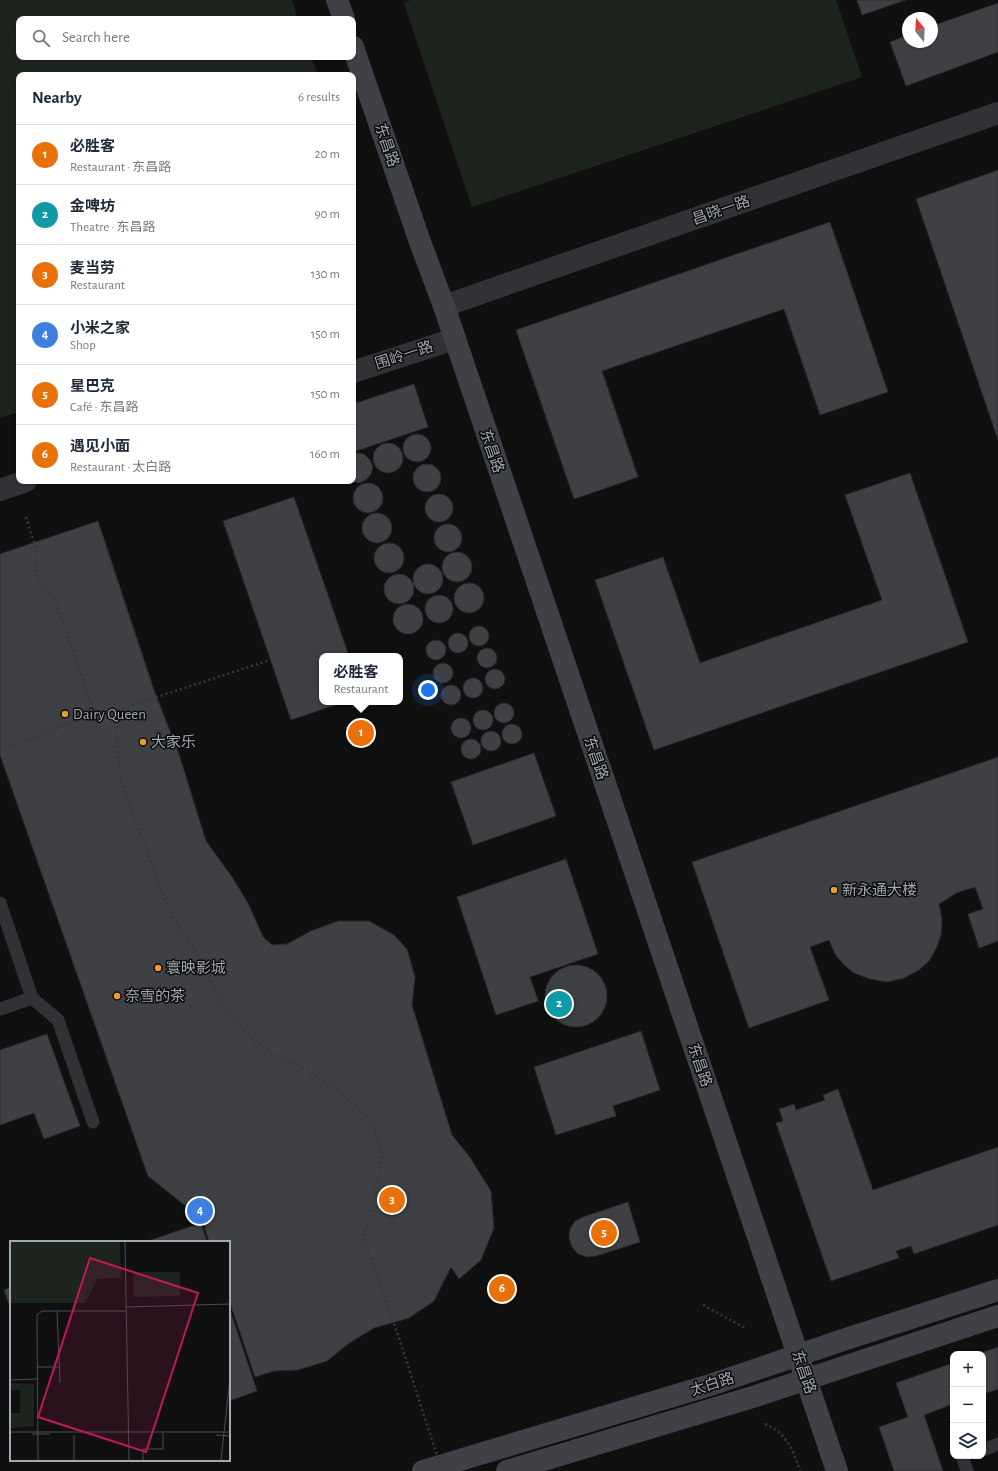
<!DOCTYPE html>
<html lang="en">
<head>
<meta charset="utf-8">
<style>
	:root { --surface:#fff; --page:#f2f2f3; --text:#1f2937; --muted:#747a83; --line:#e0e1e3; --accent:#1a73e8 }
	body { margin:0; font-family:"Alegreya Sans","Noto Sans SC",sans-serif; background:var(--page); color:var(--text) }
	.controls { position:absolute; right:12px; bottom:12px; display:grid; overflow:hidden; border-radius:8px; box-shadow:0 1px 3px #0004 }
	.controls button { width:36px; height:36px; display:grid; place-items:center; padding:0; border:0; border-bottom:1px solid var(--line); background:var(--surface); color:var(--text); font:20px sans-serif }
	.compass { position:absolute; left:902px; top:12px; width:36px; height:36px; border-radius:50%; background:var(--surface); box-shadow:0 1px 3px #0004; rotate:342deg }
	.you { position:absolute; left:428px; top:690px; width:14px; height:14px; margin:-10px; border:3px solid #fff; border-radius:50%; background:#1a73e8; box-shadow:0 0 0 6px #1a73e833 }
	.badge { display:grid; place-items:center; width:26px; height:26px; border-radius:50%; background:var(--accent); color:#fff; font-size:13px; font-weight:700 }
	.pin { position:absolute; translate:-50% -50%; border:2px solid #fff; box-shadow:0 1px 4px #0006 }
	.popup { position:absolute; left:319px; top:653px; width:84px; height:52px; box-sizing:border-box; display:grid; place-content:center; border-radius:8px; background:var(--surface); filter:drop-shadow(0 1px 3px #0005); font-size:13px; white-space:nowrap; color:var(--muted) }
	.popup b { font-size:15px; color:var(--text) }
	.popup::after { content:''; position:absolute; left:50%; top:100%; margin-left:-8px; border:8px solid transparent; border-top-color:var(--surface) }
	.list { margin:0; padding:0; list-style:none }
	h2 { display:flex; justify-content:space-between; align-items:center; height:52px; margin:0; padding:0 16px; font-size:17px }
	h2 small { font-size:13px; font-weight:400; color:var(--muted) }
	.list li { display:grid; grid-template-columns:26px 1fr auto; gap:12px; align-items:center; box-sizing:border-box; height:60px; padding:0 16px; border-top:1px solid var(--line) }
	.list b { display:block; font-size:15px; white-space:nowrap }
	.list p { margin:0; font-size:13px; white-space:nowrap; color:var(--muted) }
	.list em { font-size:13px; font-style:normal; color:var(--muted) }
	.icon { flex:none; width:22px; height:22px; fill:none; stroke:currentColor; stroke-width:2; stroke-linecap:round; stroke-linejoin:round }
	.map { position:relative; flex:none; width:998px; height:1471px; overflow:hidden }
	.search { position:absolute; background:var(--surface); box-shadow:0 1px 3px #0004; left:16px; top:16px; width:340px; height:44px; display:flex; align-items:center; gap:10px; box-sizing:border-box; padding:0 14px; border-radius:8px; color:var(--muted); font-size:15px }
	.panel { position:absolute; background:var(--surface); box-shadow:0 1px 3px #0004; left:16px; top:72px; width:340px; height:412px; border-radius:8px }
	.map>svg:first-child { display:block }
	.green { fill:#1d241d }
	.building { fill:#3f4044; stroke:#2a2a2d }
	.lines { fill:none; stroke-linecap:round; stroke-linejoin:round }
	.path { stroke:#37393d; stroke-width:2.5; stroke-dasharray:2 3; stroke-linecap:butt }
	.lane { stroke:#313236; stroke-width:13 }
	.street { stroke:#313236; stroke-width:22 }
	.secondary { stroke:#3f4146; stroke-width:22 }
	.path-bridge { stroke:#37393d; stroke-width:2.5; stroke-dasharray:2 3; stroke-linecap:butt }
	.poi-dot { fill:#e99d30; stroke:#0b0b0c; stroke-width:1.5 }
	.labels { text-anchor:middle; stroke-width:3; stroke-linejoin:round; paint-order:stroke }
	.street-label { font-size:15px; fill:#a2a8b1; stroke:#0b0b0c }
	.poi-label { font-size:15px; fill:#a2a8b1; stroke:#0b0b0c; text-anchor:start }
	.inset-road { fill:none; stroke:#4a4d51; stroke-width:1 }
	.view { fill:#c2185b; fill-opacity:0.15; stroke:#c2185b; stroke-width:2 }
	.inset-edge { fill:none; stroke:#a2a8b1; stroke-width:2 }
</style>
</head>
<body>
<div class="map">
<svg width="998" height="1471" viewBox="0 0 998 1471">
	<rect width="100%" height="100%" fill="#101011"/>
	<path class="green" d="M0,0H292L298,19H19V57H311L318,75H19V412L0,418Z
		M411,0H836L862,77L472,207L404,3Z"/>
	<path class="building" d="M857,0H906L862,15Z
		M998,3V52L906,86L890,42L908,35V42H932V26Z
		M998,170V440L916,199Z
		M830,222L888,392L820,415L784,309L602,371L638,477L574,499L516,330Z
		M414,384L428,427L353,452V404Z
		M403 448a14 14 0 1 1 28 0a14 14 0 1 1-28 0Z
		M373 458a15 15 0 1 1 30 0a15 15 0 1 1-30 0Z
		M357,453L364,454L370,460L373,467L371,474L366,480L359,483L351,481H353V454Z
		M413 478a14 14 0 1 1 28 0a14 14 0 1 1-28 0Z
		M910,473L968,642L654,750L595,580L663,557L700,663L882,600L845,495Z
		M353 498a15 15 0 1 1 30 0a15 15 0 1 1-30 0Z
		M425 508a14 14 0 1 1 28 0a14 14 0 1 1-28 0Z
		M294,497L349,656H322V702H344L291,720L223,521Z
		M362 528a15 15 0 1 1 30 0a15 15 0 1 1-30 0Z
		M98,521L154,690L179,754L206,841L232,877L248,903L263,937L272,945L287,944L311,931L338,921H369L394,935L407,949L415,977L412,1005L452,1135L469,1156L491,1191L494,1228L481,1260L459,1279L451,1267L434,1301L409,1318L374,1328L348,1344L327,1361L298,1370L274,1371L255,1377L229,1300V1242H209L202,1219L148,1176L0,755V554Z
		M434 538a14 14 0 1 1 28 0a14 14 0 1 1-28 0Z
		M374 558a15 15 0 1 1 30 0a15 15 0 1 1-30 0Z
		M442 567a15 15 0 1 1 30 0a15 15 0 1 1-30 0Z
		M413 579a15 15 0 1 1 30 0a15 15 0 1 1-30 0Z
		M384 589a15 15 0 1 1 30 0a15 15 0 1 1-30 0Z
		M454 598a15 15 0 1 1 30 0a15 15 0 1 1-30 0Z
		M425 609a14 14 0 1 1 28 0a14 14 0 1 1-28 0Z
		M393 619a15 15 0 1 1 30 0a15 15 0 1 1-30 0Z
		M469 636a10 10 0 1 1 20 0a10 10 0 1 1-20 0Z
		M448 643a10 10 0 1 1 20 0a10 10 0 1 1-20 0Z
		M426 650a10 10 0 1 1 20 0a10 10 0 1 1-20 0Z
		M477 658a10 10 0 1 1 20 0a10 10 0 1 1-20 0Z
		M433 673a10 10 0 1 1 20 0a10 10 0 1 1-20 0Z
		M485 679a10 10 0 1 1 20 0a10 10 0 1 1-20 0Z
		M463 688a10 10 0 1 1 20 0a10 10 0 1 1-20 0Z
		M441 695a10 10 0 1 1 20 0a10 10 0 1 1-20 0Z
		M494 713a10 10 0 1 1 20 0a10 10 0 1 1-20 0Z
		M473 720a10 10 0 1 1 20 0a10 10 0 1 1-20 0Z
		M451 728a10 10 0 1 1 20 0a10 10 0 1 1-20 0Z
		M502 734a10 10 0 1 1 20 0a10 10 0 1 1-20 0Z
		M481 741a10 10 0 1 1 20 0a10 10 0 1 1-20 0Z
		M461 749a10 10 0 1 1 20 0a10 10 0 1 1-20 0Z
		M534,753L556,816L473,845L451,782Z
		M998,757V941L979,948L968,914L983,909L975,887L956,893L939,904L942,920L941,935L936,949L929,961L919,970L904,978L887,982L870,979L854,973L843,964L835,954L829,940L810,947L829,1000L749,1028L692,862Z
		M566,859L598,954L530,977L538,1001L496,1015L457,897Z
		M545 996a31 31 0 1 1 62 0a31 31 0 1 1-62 0Z
		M641,1031L660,1090L613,1106L616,1116L556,1135L534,1067Z
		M47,1034L80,1126L44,1139L34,1113L0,1125V1050Z
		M838,1089L873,1190L998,1147V1225L914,1254L911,1246L896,1251L899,1258L831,1281L776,1123L783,1121L779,1109L794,1104L796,1110L825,1100L823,1095Z
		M628,1202L640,1242L596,1256L587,1257L578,1254L572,1247L569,1238L570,1229L575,1221L583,1217Z
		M201,1223L207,1242H145Z
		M11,1287V1310L4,1290Z
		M229,1307L257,1391L229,1401Z
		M998,1347V1389L983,1394V1354H978Z
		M953,1363V1404L924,1415L943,1471H894L879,1427L908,1417L896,1383Z"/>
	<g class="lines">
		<path class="path" d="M26,517L37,551L34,573L55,601L96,716
			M0,750L38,737L64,725L111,712L270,660
			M703,1305L747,1329
			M765,1424C787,1433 793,1450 800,1471"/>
		<path class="lane" d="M0,903L32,998L58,1020L93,1122
			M0,1009L32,998
			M983,1450L998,1444
			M964,1456H962L967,1471"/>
		<path class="street" d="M444,306L998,113
			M353,372L454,339
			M0,490L26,481"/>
		<path class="secondary" d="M337,0L344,19
			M353,47L420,242L444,306L837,1471
			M423,1471L710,1385L849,1338L998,1290
			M507,1471L756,1396L998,1316"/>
		<path class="path-bridge" d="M111,712L116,728L121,782L169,910L205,967L221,1002L248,1035L270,1053L300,1066L339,1091L373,1123L382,1155L375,1196L363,1237L398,1335L442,1471"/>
	</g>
	<g class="poi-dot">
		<circle cx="65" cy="714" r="4"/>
		<circle cx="143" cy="742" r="4"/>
		<circle cx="834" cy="890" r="4"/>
		<circle cx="158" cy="968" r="4"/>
		<circle cx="117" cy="996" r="4"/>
	</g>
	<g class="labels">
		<g class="street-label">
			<text transform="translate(387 145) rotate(71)" y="5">东昌路</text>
			<text transform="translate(721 210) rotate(-19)" y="5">昌晓一路</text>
			<text transform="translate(404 355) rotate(-18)" y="5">围岭一路</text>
			<text transform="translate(492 451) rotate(71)" y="5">东昌路</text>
			<text transform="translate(596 758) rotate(71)" y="5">东昌路</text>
			<text transform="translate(700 1065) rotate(71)" y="5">东昌路</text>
			<text transform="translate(804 1372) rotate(71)" y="5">东昌路</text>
			<text transform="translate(712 1384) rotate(-18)" y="5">太白路</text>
		</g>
		<g class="poi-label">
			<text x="73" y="719">Dairy Queen</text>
			<text x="151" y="747">大家乐</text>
			<text x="842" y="895">新永通大楼</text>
			<text x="166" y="973">寰映影城</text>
			<text x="125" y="1001">奈雪的茶</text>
		</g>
	</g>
	<g transform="translate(10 1241)">
		<rect width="220" height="220" fill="#101011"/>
		<path d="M0,1H110L111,37L87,38L75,62H0ZM123,31H170V55L123,56ZM0,142L24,143V185L0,187V172H10V149H0Z" fill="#1d241d"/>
		<path class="inset-road" d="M115,1L119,219M117,66L220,63M47,70L50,142M27,126H48M0,139L27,138M0,191H220M22,193H40M64,194V219M206,194L220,195M28,219L27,74L32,70H117M133,219V208H153V192M211,219L220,138"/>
		<path class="view" d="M80,17L188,52L136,211L28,176Z"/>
		<rect width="220" height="220" class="inset-edge"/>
	</g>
</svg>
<div class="controls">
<button>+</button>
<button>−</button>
<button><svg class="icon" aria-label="layers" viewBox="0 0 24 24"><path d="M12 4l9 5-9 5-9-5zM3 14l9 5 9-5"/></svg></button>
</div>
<svg class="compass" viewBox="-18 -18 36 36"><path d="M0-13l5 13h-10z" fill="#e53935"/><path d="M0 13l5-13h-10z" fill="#747a83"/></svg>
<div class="you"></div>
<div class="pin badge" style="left:361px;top:733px;background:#e8710a">1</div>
<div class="popup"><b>必胜客</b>Restaurant</div>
<div class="pin badge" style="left:559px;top:1004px;background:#0f9aa8">2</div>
<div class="pin badge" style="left:392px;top:1200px;background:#e8710a">3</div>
<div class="pin badge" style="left:200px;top:1211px;background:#3f7fe0">4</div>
<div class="pin badge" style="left:604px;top:1233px;background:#e8710a">5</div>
<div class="pin badge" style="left:502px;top:1289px;background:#e8710a">6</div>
<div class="search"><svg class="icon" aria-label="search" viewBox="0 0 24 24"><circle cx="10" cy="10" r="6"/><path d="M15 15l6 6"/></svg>Search here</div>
<section class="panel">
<h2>Nearby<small>6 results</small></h2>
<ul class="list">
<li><span class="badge" style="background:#e8710a">1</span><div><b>必胜客</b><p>Restaurant · 东昌路</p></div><em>20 m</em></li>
<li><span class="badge" style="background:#0f9aa8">2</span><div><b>金啤坊</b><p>Theatre · 东昌路</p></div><em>90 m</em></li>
<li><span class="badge" style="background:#e8710a">3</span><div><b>麦当劳</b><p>Restaurant</p></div><em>130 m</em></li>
<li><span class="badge" style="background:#3f7fe0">4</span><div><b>小米之家</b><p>Shop</p></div><em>150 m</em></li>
<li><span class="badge" style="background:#e8710a">5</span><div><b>星巴克</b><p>Café · 东昌路</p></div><em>150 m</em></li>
<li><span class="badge" style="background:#e8710a">6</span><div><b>遇见小面</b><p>Restaurant · 太白路</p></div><em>160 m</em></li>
</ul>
</section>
</div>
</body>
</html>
